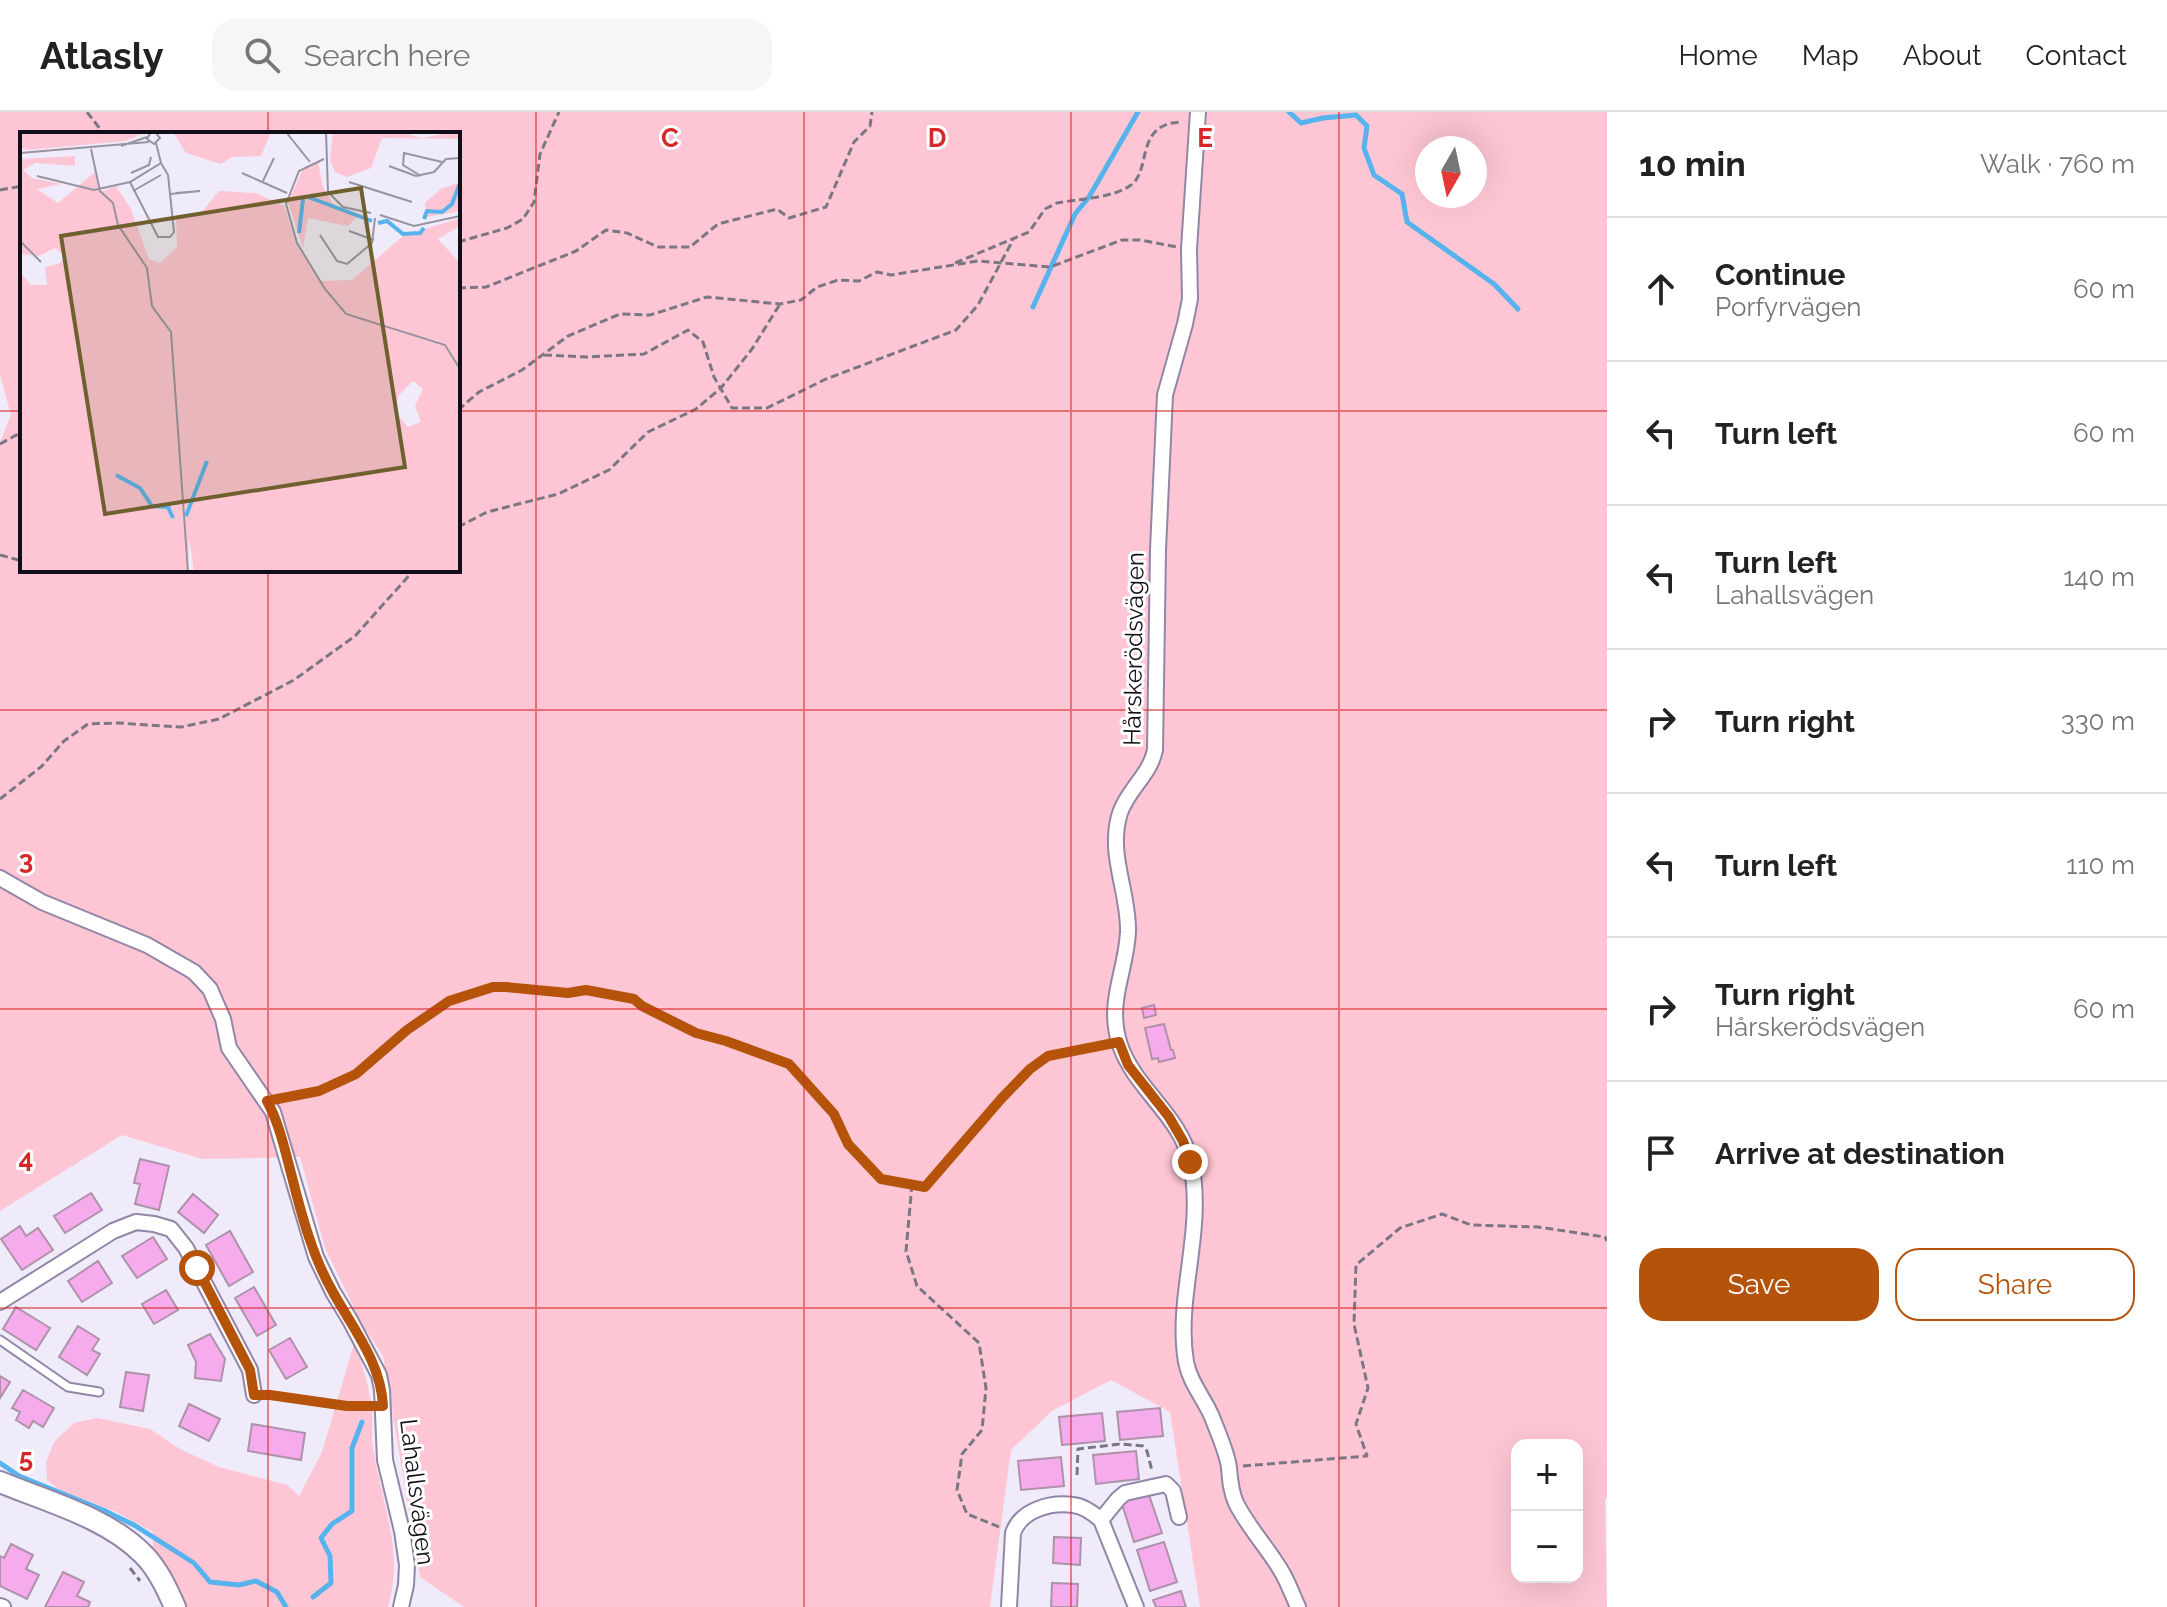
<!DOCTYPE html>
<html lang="en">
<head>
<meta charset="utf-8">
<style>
	:root { --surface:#fff; --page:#f6f6f6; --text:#222; --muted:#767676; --line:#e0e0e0; --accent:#b45309 }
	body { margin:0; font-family:Raleway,sans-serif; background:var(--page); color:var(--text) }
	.controls { position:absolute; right:24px; bottom:24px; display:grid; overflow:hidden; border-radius:16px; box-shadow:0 8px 32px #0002 }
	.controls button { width:72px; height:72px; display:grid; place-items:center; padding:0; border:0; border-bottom:2px solid var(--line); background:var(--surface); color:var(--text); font:40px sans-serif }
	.compass { position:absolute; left:1415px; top:24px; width:72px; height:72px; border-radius:50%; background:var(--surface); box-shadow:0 8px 32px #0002; rotate:189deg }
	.stop { position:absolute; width:24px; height:24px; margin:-18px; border:6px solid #b45309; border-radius:50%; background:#fff }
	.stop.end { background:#b45309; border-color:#fff; box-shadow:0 2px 8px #0008 }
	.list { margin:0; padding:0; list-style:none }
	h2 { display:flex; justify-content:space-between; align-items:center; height:104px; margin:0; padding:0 32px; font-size:34px }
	h2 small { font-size:26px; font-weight:400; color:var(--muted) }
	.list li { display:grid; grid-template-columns:52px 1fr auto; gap:24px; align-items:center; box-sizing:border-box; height:144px; padding:0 32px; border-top:2px solid var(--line) }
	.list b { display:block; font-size:30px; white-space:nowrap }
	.list p { margin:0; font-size:26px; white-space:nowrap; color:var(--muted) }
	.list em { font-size:26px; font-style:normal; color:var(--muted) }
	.actions { display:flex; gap:16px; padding:24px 32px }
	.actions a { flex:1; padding:18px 0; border:2px solid var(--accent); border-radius:24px; text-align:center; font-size:28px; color:var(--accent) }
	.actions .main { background:var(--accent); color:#fff }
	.icon { flex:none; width:44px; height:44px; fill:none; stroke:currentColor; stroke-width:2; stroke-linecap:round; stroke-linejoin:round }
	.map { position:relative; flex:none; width:1607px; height:1495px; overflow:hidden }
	header { display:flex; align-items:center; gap:48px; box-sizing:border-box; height:112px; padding:0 40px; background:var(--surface); border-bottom:2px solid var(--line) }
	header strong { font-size:38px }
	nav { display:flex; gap:44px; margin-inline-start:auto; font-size:28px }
	.search { width:560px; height:72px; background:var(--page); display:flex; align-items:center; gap:20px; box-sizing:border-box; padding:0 28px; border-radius:24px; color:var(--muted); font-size:30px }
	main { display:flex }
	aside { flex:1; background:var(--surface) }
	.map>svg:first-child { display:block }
	.green { fill:#fec6d4; fill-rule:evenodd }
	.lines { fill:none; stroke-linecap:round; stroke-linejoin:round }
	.stream { stroke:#56b3ed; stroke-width:5 }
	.building { fill:#f6abed; stroke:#ae92aa; stroke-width:2 }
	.lane-casing { stroke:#9186a6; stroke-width:11 }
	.street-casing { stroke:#9186a6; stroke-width:18 }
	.secondary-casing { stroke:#9186a6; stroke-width:24 }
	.path { stroke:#7b7683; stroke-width:3; stroke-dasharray:8 4; stroke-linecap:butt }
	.lane { stroke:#fff; stroke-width:7 }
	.street { stroke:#fff; stroke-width:14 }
	.secondary { stroke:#fff; stroke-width:20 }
	.route { stroke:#b45309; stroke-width:10 }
	.grid { fill:none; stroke:#d62828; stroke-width:2; stroke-opacity:0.55 }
	.labels { text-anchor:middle; stroke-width:6; stroke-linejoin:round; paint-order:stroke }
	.street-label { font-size:24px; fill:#120e19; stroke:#fff }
	.inset-river { fill:none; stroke:#56b3ed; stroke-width:4 }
	.inset-road { fill:none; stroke:#9793a0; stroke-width:2 }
	.view { fill:#6f612f; fill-opacity:0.15; stroke:#6f612f; stroke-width:4 }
	.inset-edge { fill:none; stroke:#120e19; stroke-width:4 }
	.grid-label { font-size:26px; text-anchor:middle; font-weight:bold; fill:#d62828; stroke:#fff; stroke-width:6; stroke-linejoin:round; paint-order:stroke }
</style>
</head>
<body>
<header>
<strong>Atlasly</strong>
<div class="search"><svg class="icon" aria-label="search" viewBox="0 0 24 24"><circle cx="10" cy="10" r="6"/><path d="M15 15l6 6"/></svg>Search here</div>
<nav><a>Home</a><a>Map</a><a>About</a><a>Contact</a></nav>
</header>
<main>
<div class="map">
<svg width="1607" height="1495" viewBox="0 0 1607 1495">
	<rect width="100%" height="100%" fill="#f0ebfa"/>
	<path class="green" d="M0,0H1607V1385L1605,1388L1607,1495H1200L1170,1300L1111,1268L1052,1299L1011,1338L990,1495H464L420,1465L383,1244L363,1214L325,1136L300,1045L202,1047L122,1023L0,1099V330L11,303L0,263ZM22,22H458V458H22ZM1427,36H1475V84H1427ZM1517,1333H1577V1465H1517Z
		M354,1232C363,1254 369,1274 372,1298C373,1310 371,1323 373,1335C381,1389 405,1441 388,1495H186L153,1440V1420L116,1400L60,1378L47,1368L46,1350L54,1330L74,1311L97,1306L150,1317L180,1337L219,1355L287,1373L299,1384L322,1340Z"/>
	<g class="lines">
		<path class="stream" d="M1289,0L1301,11L1323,6L1356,3L1367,14L1364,36L1374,63L1402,82L1407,110L1494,172L1518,197
			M1033,195L1075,102L1089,85L1138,0
			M0,1351L19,1364L103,1398L134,1413L194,1451L210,1470L239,1473L256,1469L277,1480L286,1495
			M313,1485L331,1471L330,1444L321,1426L332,1412L352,1399V1336L362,1310"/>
	</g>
	<path class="building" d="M1154,893L1156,903L1144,906L1142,896Z
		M1164,912L1171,938H1173L1175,946L1159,950L1158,946L1152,947L1145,916Z
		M140,1047L169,1054L159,1098L135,1092L140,1072L134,1071Z
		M91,1081L102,1098L65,1121L54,1104Z
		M193,1082L218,1103L204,1121L178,1100Z
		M20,1114L26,1124L38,1116L53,1138L22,1158L1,1127Z
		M230,1119L253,1160L229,1174L206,1133Z
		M153,1125L167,1147L137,1166L122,1144Z
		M98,1149L112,1171L82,1190L68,1169Z
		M254,1175L276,1213L257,1224L235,1186Z
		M166,1178L178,1198L154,1212L142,1192Z
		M16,1195L50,1216L36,1238L3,1217Z
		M78,1214L99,1227L92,1238L100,1242L87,1263L59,1245Z
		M210,1222L225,1247L221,1269L195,1266L196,1250L188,1233Z
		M290,1226L307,1255L286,1267L269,1238Z
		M126,1260L149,1263L143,1299L120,1295Z
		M0,1264L10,1270L0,1286Z
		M23,1278L54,1296L43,1315L33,1309L29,1316L16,1308L20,1300L12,1296Z
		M189,1292L220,1307L209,1329L179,1314Z
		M1160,1296L1163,1324L1120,1328L1117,1300Z
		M1102,1301L1105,1329L1062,1333L1059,1305Z
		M252,1312L305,1321L301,1348L248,1339Z
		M1136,1339L1139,1367L1096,1372L1093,1343Z
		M1061,1345L1064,1374L1021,1378L1018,1349Z
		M1148,1380L1162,1421L1134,1430L1121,1389Z
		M1054,1425L1081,1426L1080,1453L1053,1451Z
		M1164,1430L1177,1470L1150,1479L1137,1438Z
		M11,1432L33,1443L26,1457L39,1463L27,1487L0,1474V1444L4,1446Z
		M63,1460L84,1470L77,1484L90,1490L88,1495H45Z
		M1052,1471L1078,1472L1077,1495H1051Z
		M1181,1479L1186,1495H1156L1153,1488Z"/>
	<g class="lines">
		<defs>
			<path id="lane" d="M0,1228L68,1275L99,1280"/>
			<path id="street" d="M1198,0L1189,137L1190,187L1185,212L1165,283L1158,438L1155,638C1150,663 1128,677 1120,701C1107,742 1129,779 1128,820C1126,861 1106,890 1120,933C1135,977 1181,1004 1191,1051C1205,1120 1175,1185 1186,1250C1190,1271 1204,1286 1212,1305C1217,1318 1228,1343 1229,1356C1230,1369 1231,1380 1236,1391C1249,1417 1269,1437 1283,1462C1289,1473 1293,1484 1298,1495
				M0,766L42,790L147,833L194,860L210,877L223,907L229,936L273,1000L316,1145L333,1180L350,1208L379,1263L382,1278L385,1348L402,1419L407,1453L406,1473L401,1495
				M0,1190L113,1119L136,1110L154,1112L171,1117L186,1136L250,1258L254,1283
				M1101,1408L1118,1387L1125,1381L1166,1372L1173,1379L1179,1405
				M0,1494L3,1495
				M1009,1495L1013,1421C1021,1398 1050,1390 1073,1393C1084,1394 1093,1401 1101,1408L1136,1495"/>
			<path id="secondary" d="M0,1370C48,1390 106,1405 143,1442C158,1457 167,1477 175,1495"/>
		</defs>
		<use href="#lane" class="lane-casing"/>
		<use href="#street" class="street-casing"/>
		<use href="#secondary" class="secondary-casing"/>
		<path class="path" d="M87,0L104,22
			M0,78L22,74
			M458,130L507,116L523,107L534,90L540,42L559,0
			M955,151L1029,120L1045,97L1057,91C1078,87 1114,86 1131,73C1152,58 1134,11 1182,10
			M458,176L486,175L576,139L606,118L627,121L658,135H690L718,112L777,97L789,106L826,95L854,30L870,14L872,0
			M544,243L587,245L644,242L688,218L703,230L714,265L732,296H767L826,267L956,218L978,193L1013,128
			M458,298L479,280L522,258L568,224L620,202L650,203L707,185L780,192L801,188L817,175L838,168L859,169L877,160L891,163L978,149L1050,155L1122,128H1140L1177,135
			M0,332L22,320
			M458,415L487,400L558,382L609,358L648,320L696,297L721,276L752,237L780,192
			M0,443L22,449
			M0,687L42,654L64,629L88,612L118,611L181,615L219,607L294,568L355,524L414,458
			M283,986L319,979L356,962L407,918L449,889L493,875H506L568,881L586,878L634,887L642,894L696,921L726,929L789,952L834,1002L848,1032L881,1067L925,1075L1001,987L1030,957L1048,944L1107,932
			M912,1072L906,1139L917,1174L979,1231L986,1276L982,1318L962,1342L957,1378L967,1402L1002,1416
			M270,1283L347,1294H369
			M1243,1354L1367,1344L1356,1312L1368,1276L1354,1212L1356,1153L1400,1116L1442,1102L1471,1113L1538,1115L1605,1125L1607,1129
			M1077,1363L1078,1337L1120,1332L1143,1334L1147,1339L1152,1359
			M130,1456L140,1469"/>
		<use href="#lane" class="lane"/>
		<use href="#street" class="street"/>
		<use href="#secondary" class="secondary"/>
	</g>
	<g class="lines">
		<path class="route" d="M197,1156L250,1258L254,1283H270L347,1294H383C381,1251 354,1218 334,1182C313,1146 302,1105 292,1065C285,1039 280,1013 267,989L319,979L356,962L407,918L449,889L493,875H506L568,881L586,878L634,887L642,894L696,921L726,929L789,952L834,1002L848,1032L881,1067L925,1075L1001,987L1030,957L1048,944L1119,930L1128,953L1169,1005L1183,1029L1190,1050"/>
	</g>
	<path class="grid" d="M268,0V22M536,0V1495M804,0V1495M1071,0V1495M1339,0V1495M0,299H22M458,299H1607M268,458V1495M0,598H1607M0,897H1607M0,1196H1607"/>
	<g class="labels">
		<g class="street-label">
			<text transform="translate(1134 537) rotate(-89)" y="8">Hårskerödsvägen</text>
			<text transform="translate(417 1380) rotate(83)" y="8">Lahallsvägen</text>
		</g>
	</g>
	<g transform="translate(20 20)">
		<rect width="440" height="440" fill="#f0ebfa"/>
		<path d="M0,0H126L106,9L7,18L0,15ZM153,0H251L241,24L212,25L201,32L166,21ZM313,0H382L401,6L436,0L440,7L362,6L351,36L327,45L315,40L310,29ZM55,24V34L15,31L3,38L12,46L41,52L17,57L38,71L75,40L79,60L96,54L111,77L129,127L140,131L157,115L156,84L182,80L199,59L236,61L264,74L277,114L299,149L332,148L383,104L440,86V94L418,107L440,131V440H174L169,405L168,440H0V140L11,153H27L25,135L40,131L45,124L35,116L19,124L0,122V27ZM393,249L403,257L395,274L401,290L388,295L374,279L379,263ZM298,30L303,55L315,75L337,85L328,94L288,86L283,116L268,70L284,35ZM440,51V79L407,85L405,71L422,56Z" fill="#fec6d4" fill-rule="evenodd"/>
		<path class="inset-river" d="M288,65L352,89M404,87L407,79L422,80L432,72L440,51M358,91L367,89L383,102L400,101L404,96M279,101L283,67M96,343L120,356L132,374L148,375L153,386M166,384L187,329"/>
		<path class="inset-road" d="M131,0L127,7L134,12L140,6L135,0M266,0L290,30M306,0L308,60L323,75L351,81M101,14L127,5M71,17L80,59L93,71L98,93L127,136L132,174L151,200L168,440M0,21L129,10M304,27L279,39L266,72L277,111L305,157L326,182L425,213L440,237M369,34L396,44L414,40L426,27L440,26M111,41L129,33L131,25M222,41L267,61M17,44L74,58L110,50L141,31L136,11M401,44L383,33L384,21L422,30M243,49L254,26M110,50L138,105H150L154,100L148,43L141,31M329,50L392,70M113,59L141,43M150,62L180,59L156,61M360,83L394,94L440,84M329,99L354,108M300,103L317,129L327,132L352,111L355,86M0,109L21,130"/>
		<path class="view" d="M341,56L385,335L85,382L41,104Z"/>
		<rect width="440" height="440" class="inset-edge"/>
	</g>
	<g class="grid-label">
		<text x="670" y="35">C</text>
		<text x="937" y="35">D</text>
		<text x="1205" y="35">E</text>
		<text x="26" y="757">3</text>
		<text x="26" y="1056">4</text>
		<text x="26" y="1355">5</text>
	</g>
</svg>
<div class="controls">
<button>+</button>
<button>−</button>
</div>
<svg class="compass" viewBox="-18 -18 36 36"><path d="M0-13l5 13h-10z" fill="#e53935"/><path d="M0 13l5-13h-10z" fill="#767676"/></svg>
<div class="stop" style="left:197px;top:1156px"></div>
<div class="stop end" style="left:1190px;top:1050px"></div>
</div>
<aside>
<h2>10 min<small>Walk · 760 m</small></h2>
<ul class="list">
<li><svg class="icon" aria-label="ahead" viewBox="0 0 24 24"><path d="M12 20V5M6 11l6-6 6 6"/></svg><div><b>Continue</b><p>Porfyrvägen</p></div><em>60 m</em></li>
<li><svg class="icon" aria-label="left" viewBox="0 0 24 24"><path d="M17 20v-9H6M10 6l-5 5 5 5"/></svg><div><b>Turn left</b></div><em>60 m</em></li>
<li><svg class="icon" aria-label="left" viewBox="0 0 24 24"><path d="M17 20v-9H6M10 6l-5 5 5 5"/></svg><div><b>Turn left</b><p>Lahallsvägen</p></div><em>140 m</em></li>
<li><svg class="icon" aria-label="right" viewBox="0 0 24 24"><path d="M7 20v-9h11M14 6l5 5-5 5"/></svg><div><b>Turn right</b></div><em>330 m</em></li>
<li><svg class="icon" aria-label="left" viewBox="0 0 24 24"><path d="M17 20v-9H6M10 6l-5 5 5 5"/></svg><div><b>Turn left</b></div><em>110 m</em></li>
<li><svg class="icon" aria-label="right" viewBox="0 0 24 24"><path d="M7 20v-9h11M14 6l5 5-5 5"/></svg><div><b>Turn right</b><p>Hårskerödsvägen</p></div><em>60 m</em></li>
<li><svg class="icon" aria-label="arrive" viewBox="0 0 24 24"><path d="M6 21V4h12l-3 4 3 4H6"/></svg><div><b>Arrive at destination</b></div></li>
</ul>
<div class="actions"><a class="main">Save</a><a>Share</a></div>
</aside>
</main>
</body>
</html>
